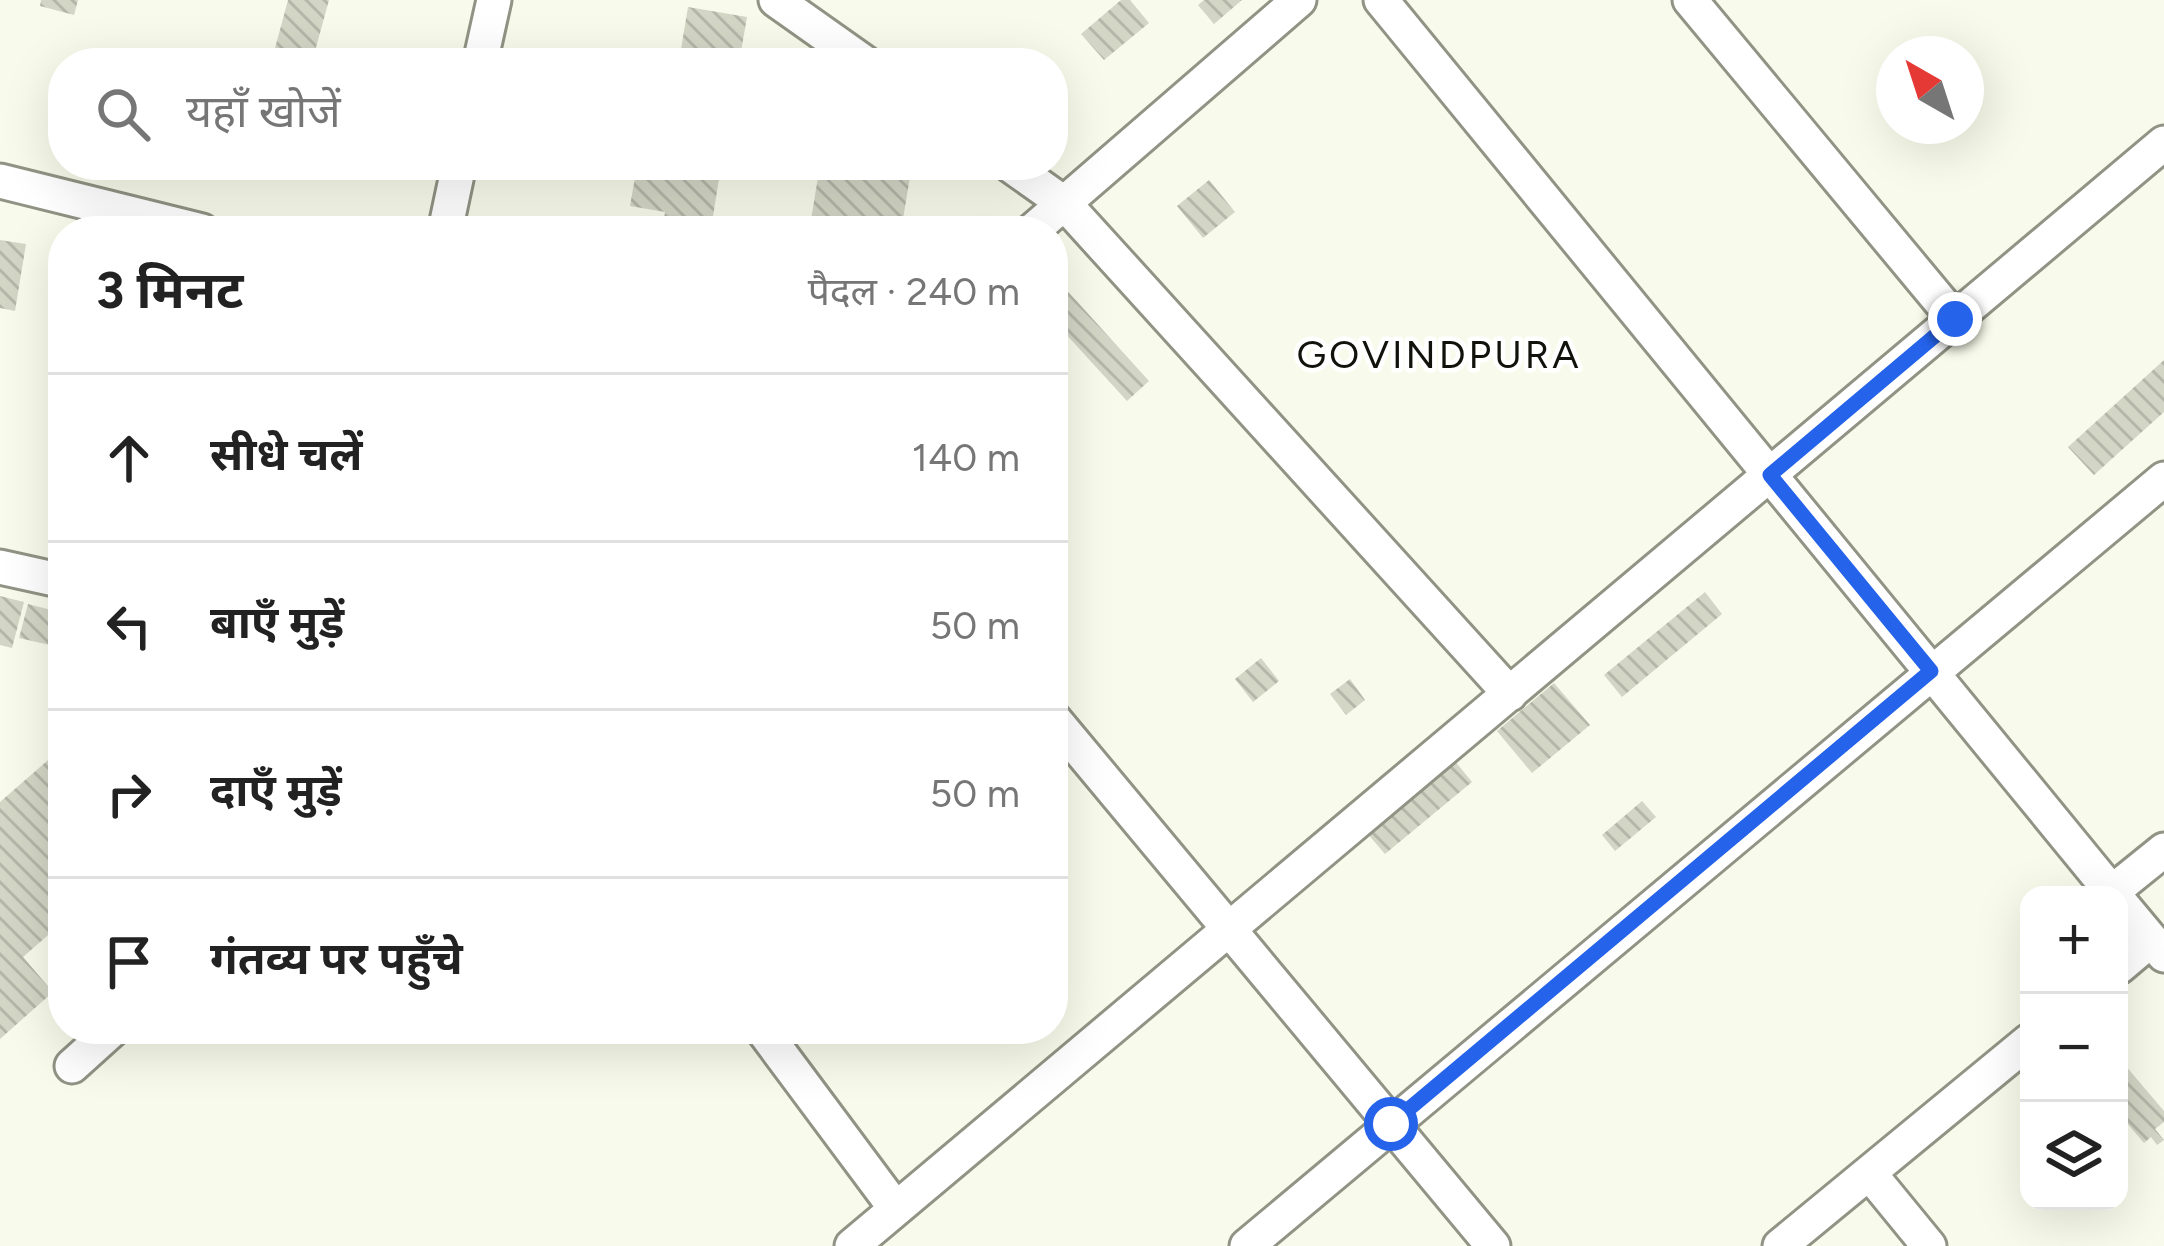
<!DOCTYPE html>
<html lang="hi">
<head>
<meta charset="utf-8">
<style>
	:root { --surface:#fff; --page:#f6f6f6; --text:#222; --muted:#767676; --line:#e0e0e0 }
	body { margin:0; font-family:Figtree,"Noto Sans Devanagari",sans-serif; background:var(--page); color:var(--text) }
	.controls { position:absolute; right:36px; bottom:36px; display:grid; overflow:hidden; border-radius:24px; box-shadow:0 12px 48px #0002 }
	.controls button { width:108px; height:108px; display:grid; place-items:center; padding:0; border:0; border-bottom:3px solid var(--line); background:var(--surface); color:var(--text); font:60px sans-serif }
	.compass { position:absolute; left:1876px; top:36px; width:108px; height:108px; border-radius:50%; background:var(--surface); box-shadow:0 12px 48px #0002; rotate:321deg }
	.stop { position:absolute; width:36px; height:36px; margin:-27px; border:9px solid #2563eb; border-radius:50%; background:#fff }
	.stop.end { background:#2563eb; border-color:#fff; box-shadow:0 3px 12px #0008 }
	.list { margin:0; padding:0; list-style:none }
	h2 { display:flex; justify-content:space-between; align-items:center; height:156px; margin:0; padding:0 48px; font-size:51px }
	h2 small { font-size:39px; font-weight:400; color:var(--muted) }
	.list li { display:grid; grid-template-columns:78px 1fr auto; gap:36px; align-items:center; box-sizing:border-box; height:168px; padding:0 48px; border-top:3px solid var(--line) }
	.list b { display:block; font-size:45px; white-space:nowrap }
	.list em { font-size:39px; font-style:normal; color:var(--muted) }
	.icon { flex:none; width:66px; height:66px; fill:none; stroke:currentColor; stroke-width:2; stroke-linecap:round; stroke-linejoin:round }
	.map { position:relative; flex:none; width:2164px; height:1246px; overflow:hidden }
	.search { position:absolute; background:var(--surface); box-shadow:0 12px 48px #0002; left:48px; top:48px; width:1020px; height:132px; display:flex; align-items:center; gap:30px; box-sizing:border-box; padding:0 42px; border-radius:48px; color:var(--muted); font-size:45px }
	.panel { position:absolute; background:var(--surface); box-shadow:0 12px 48px #0002; left:48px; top:216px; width:1020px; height:828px; border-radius:48px }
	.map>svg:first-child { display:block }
	.building { fill:url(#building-back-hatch) }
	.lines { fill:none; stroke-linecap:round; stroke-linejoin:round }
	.minor-casing { stroke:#919384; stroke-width:39 }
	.minor { stroke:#fff; stroke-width:33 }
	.route { stroke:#2563eb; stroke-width:15 }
	.labels { text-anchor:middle; stroke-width:9; stroke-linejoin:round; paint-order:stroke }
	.neighbourhood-label { font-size:39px; letter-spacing:3px; fill:#11120c; stroke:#fff }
</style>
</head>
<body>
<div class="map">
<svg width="2164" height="1246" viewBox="0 0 2164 1246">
	<defs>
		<pattern id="building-back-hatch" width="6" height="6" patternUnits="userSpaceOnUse" patternTransform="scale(3)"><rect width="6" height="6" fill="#d3d5c5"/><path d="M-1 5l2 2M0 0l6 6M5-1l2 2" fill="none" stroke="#b4b6a8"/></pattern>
	</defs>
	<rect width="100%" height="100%" fill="#f8fbeb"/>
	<path class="building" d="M41,0H78L74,15L40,6Z
		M288,0H329L312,62L274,52Z
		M1121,0H1130L1149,23L1104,60L1081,34Z
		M1204,0H1242L1214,24L1198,5Z
		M688,7L747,17L739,63H698L700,52L681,49Z
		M820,165H912L901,231H841L810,226Z
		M637,166L719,179L712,222L685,217L682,231H662L665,212L630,206Z
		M1209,180L1235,212L1203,238L1177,206Z
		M0,240L26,244L15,311L0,308Z
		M1053,275L1149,381L1127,401L1053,320Z
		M2164,360V412L2094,475L2068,447Z
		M1705,592L1722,614L1622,697L1604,675Z
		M0,596L24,602L12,648L0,645Z
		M28,604L63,613V648L19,638Z
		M1261,658L1279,681L1253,702L1235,679Z
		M1350,679L1365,700L1346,715L1330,694Z
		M1554,683L1590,725L1532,773L1497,731Z
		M63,747V922L23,957L53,992L0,1039V802Z
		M1454,760L1472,782L1385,854L1366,832Z
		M1642,801L1656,817L1615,851L1602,835Z
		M2119,1058L2164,1111V1122L2155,1129L2164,1140L2157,1145L2151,1137L2144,1143L2119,1114Z"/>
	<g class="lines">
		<defs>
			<path id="minor" d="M776,0L865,63
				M1381,0L2114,895
				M1690,0L1955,319
				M480,63L494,0
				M1010,165L1065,204L1510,694
				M0,181L202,231
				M445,231L459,165
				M1032,231L1299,0
				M0,567L63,581
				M1053,718L1493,1246
				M2112,892L2164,850
				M2119,901L2164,955
				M2119,967L2151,940
				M762,1029L896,1209
				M72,1066L113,1029
				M1870,1174L1929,1246
				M852,1246L2164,143
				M1247,1246L2164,479
				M1780,1246L2029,1041"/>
		</defs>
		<use href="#minor" class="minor-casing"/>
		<use href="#minor" class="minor"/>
	</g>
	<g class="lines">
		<path class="route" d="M1391,1124L1931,671L1770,475L1955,319"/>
	</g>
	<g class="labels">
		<g class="neighbourhood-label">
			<text x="1439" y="368">GOVINDPURA</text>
		</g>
	</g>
</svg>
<div class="controls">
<button>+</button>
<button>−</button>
<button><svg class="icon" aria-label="layers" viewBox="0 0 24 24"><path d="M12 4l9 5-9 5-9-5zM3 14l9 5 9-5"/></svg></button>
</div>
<svg class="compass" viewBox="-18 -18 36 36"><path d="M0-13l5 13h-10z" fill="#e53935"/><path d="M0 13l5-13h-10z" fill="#767676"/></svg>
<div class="stop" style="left:1391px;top:1124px"></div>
<div class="stop end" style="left:1955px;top:319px"></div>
<div class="search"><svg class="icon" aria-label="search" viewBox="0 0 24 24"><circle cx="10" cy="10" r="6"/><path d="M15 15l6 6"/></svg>यहाँ खोजें</div>
<section class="panel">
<h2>3 मिनट<small>पैदल · 240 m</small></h2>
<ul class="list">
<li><svg class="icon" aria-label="ahead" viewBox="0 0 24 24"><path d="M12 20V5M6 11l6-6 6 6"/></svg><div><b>सीधे चलें</b></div><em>140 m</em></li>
<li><svg class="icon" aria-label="left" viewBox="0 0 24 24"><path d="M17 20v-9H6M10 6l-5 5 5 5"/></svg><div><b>बाएँ मुड़ें</b></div><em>50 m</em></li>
<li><svg class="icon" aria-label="right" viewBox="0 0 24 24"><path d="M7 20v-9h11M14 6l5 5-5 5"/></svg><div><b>दाएँ मुड़ें</b></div><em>50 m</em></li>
<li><svg class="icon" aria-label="arrive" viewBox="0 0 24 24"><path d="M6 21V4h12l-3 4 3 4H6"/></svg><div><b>गंतव्य पर पहुँचे</b></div></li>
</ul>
</section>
</div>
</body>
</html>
